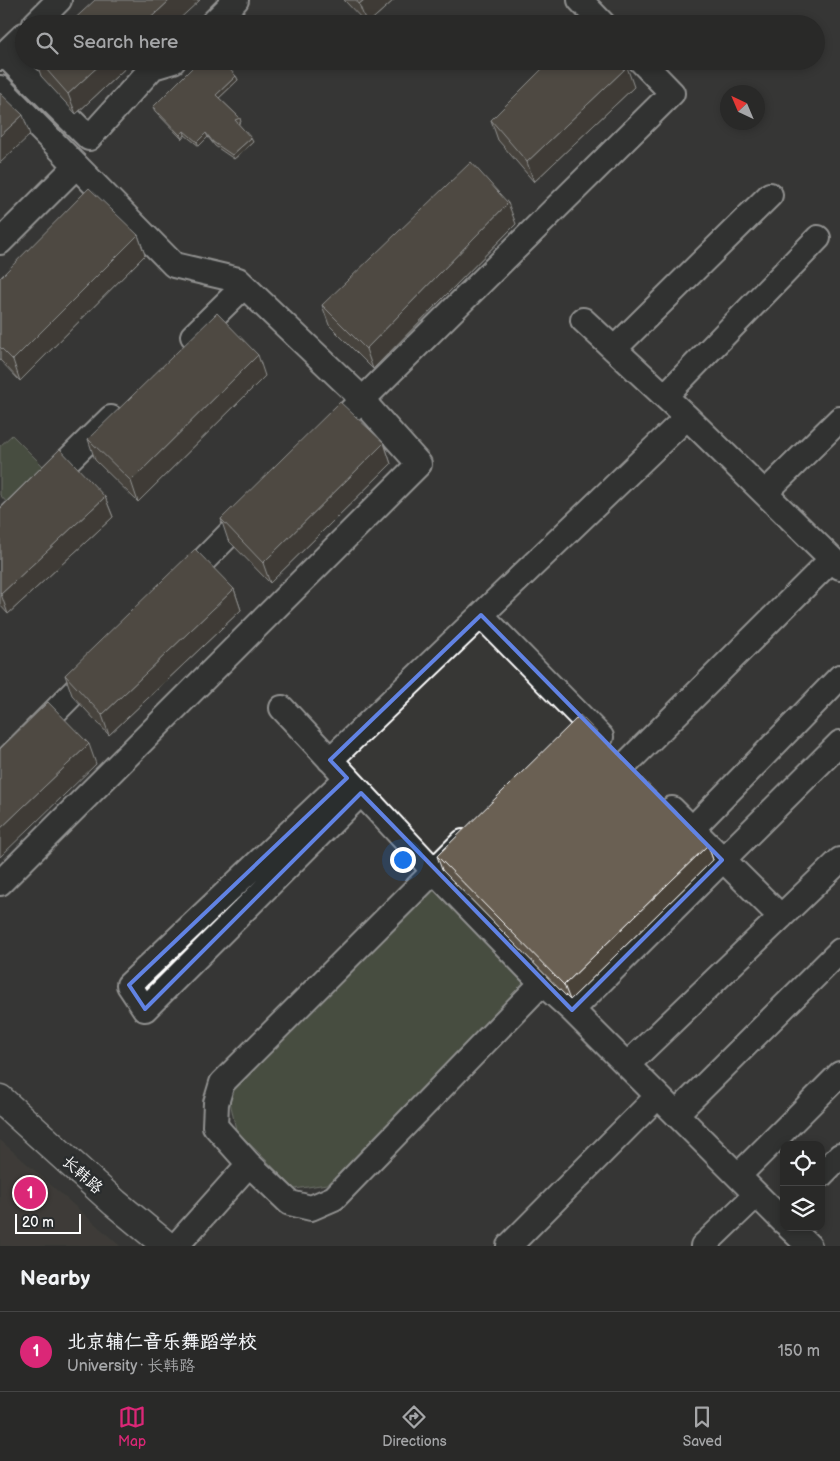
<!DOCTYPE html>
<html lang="en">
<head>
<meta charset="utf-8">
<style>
	:root { --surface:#292928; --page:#353534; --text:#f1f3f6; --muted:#a5a6a8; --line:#454545; --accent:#db2777 }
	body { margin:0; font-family:"Balsamiq Sans","LXGW WenKai TC",sans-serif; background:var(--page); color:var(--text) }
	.controls { position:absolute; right:15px; bottom:15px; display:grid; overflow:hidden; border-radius:10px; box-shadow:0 2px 8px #0003 }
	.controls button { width:45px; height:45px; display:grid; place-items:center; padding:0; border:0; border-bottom:1px solid var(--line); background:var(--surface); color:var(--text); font:25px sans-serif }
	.compass { position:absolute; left:720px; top:85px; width:45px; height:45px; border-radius:50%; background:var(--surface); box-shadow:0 2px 8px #0003; rotate:316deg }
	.scale { position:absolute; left:15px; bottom:12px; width:66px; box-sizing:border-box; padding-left:5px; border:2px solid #fff; border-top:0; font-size:14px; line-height:18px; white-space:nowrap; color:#fff; -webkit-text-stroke:4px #2a2d2e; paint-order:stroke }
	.you { position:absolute; left:402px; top:859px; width:18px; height:18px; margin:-12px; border:4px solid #fff; border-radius:50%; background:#1a73e8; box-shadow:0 0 0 8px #1a73e833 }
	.badge { display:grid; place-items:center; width:32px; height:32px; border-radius:50%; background:var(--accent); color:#fff; font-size:16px; font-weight:700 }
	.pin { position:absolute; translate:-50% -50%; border:2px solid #fff; box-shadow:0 1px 5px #0006 }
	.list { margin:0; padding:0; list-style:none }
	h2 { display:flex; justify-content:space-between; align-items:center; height:65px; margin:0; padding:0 20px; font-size:21px }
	h2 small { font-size:16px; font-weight:400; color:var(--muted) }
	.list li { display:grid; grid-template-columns:32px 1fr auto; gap:15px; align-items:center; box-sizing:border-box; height:80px; padding:0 20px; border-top:1px solid var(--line) }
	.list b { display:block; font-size:19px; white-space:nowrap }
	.list p { margin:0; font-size:16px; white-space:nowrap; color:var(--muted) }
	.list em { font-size:16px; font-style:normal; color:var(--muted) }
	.icon { flex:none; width:28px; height:28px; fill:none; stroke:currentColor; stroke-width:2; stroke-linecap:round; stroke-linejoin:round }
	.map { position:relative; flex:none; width:840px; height:1246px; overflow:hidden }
	.search { position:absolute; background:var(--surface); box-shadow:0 2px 8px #0003; left:15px; right:15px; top:15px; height:55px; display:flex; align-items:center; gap:12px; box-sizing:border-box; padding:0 18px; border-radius:28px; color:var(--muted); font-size:19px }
	.sheet { height:145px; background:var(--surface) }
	nav { display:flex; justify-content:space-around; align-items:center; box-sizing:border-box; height:70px; border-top:1px solid var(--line); background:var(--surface); font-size:14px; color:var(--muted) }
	nav a { display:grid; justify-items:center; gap:2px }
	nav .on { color:var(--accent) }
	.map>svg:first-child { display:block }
	.built { fill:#46433e }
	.green { fill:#5c6850; stroke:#aeb4a8 }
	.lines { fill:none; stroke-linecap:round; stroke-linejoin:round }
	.minor-casing { stroke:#fff; stroke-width:28 }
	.major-casing { stroke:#fff; stroke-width:31 }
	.minor { stroke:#2a2d2e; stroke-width:24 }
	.major { stroke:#2a2d2e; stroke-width:28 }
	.wall { fill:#5b5347; stroke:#fff }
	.shaded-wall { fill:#4a4339; stroke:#fff }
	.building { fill:#6a6052; stroke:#fff }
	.marked { fill:none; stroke:#6183e4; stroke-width:4; stroke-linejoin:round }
	.labels { text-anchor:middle; stroke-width:5; stroke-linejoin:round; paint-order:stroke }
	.street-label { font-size:16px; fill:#fff; stroke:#2a2d2e }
</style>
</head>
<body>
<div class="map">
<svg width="840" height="1246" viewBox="0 0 840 1246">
	<rect width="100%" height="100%" fill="#373735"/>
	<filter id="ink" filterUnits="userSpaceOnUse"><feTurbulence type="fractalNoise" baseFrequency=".02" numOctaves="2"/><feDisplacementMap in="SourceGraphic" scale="10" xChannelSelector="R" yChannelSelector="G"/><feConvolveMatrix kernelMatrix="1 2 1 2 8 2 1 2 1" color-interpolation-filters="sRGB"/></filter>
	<g filter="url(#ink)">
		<path class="built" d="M0,1140L120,1246H0Z"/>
		<path class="green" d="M12,435L46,469L9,505L0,495V446Z
			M431,885L526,982L333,1183L295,1189L236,1130L227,1087Z"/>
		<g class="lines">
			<defs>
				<path id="minor" d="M580,0L603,24
					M35,24L59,0
					M212,24L236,0
					M4,54L89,138L153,67L173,61
					M0,58L24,35
					M0,88L174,265L238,280L353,390L419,464L0,883
					M0,242L76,166
					M583,320L687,417L840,567
					M193,336L244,286
					M614,349L770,195
					M665,396L818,238
					M350,412L672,93L641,61
					M765,493L840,419
					M0,527L111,418
					M183,581L249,514
					M481,615L601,737
					M282,708L434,871L542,983L572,1010L784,1222
					M330,760L687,417
					M627,763L832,559
					M0,767L95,671
					M347,778L129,985L145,1009L361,793
					M672,809L781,917
					M692,829L840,677
					M463,842L222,1083L216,1103L215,1126L249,1164L290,1203L311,1208L334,1198L542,983
					M572,1010L840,743
					M627,1065L840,860
					M676,1114L840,951
					M821,1175L840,1156
					M738,1176L840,1074
					M789,1227L809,1246
					M176,1246L249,1164
					M509,1246L658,1096
					M703,1246L756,1195"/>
				<path id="major" d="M0,1099L115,1203L167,1246"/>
			</defs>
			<use href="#minor" class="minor-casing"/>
			<use href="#major" class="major-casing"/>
			<use href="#minor" class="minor"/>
			<use href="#major" class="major"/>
		</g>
		<path class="wall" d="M344,0H394L367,24Z
			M36,61H133L76,114L41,76Z
			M236,76L238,80L219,98L240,118L241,122L238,124L253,142L234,159L215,146L208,137L199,146L185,135L182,139L155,111L153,107Z
			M634,87L534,182L498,140L491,120Z
			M516,224L373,369L329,325L322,305Z
			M138,235L145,255L20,381L0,360V278Z
			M265,376L138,502L95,460L88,439Z
			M384,443L391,464L270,583L228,540L221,519Z
			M105,497L113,517L8,614L0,605V509Z
			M234,589L241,610L109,735L72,695L65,675Z
			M708,845L713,860L570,1000L442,870L437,856Z"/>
		<path class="shaded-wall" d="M170,0H200L174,24H144Z
			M364,0H394L367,24L359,4Z
			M104,61H133L76,114L68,94Z
			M627,67L634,87L534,182L527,162Z
			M236,76L238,80L218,99L216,95Z
			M23,115L30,135L0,163V136Z
			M184,131L185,135L182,139L180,135Z
			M206,133L208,137L199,146L197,142Z
			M251,138L253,142L234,159L232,155Z
			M508,203L516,224L373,369L366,349Z
			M138,235L145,255L20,381L13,360Z
			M258,355L265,376L138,502L131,481Z
			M384,443L391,464L270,583L263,563Z
			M105,497L113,517L8,614L1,594Z
			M234,589L241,610L109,735L102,715Z
			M89,744L96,764L0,857V829Z
			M708,845L713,860L570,1000L564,985Z"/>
		<path class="building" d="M95,0H170L144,24H69Z
			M356,0H364L359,4Z
			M39,61H104L68,94Z
			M199,61H222L236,76L216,95L240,118L235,120L251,138L232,155L213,142L206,133L197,142L184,131L180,135L153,107Z
			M550,61H622L627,67L527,162L491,120Z
			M0,93L23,115L0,136Z
			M471,162L508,203L366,349L322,305Z
			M89,188L138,235L13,360L0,347V278Z
			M217,313L258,355L131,481L88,439Z
			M340,402L384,443L263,563L221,519Z
			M60,449L105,497L1,594L0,593V509Z
			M195,549L234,589L102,715L65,675Z
			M48,702L89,744L0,829V749Z
			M580,715L708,845L564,985L437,856Z"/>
	</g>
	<path d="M0 0H840V1246H0ZM481,615L722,860L572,1010L361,793L145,1009L129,985L347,778L330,760Z" fill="#373735" fill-opacity=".55" fill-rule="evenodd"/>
	<path class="marked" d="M481,615L722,860L572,1010L361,793L145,1009L129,985L347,778L330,760Z"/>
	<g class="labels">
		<g class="street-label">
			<text transform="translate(83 1174) rotate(42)" y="6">长韩路</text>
		</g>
	</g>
</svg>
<div class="controls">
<button><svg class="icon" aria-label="locate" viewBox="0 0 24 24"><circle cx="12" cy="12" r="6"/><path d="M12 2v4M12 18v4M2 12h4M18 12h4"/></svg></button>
<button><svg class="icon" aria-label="layers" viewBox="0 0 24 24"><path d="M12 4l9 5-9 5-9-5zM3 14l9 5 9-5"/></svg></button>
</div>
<svg class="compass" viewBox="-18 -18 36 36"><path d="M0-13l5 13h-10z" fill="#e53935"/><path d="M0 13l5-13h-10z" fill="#a5a6a8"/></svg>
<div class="scale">20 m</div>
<div class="you"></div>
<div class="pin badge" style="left:30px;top:1193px">1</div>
<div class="search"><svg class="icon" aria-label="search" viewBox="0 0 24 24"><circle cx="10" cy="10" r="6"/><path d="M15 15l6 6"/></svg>Search here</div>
</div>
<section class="sheet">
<h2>Nearby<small></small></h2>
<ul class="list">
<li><span class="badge">1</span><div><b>北京辅仁音乐舞蹈学校</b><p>University · 长韩路</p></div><em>150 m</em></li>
</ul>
</section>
<nav>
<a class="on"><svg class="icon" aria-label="map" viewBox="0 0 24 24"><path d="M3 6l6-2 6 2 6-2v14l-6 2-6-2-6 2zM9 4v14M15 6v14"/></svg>Map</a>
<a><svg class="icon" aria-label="directions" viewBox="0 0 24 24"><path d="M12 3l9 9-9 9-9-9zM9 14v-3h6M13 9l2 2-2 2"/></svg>Directions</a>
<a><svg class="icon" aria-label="saved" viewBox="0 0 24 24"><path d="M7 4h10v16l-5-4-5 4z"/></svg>Saved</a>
</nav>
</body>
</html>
